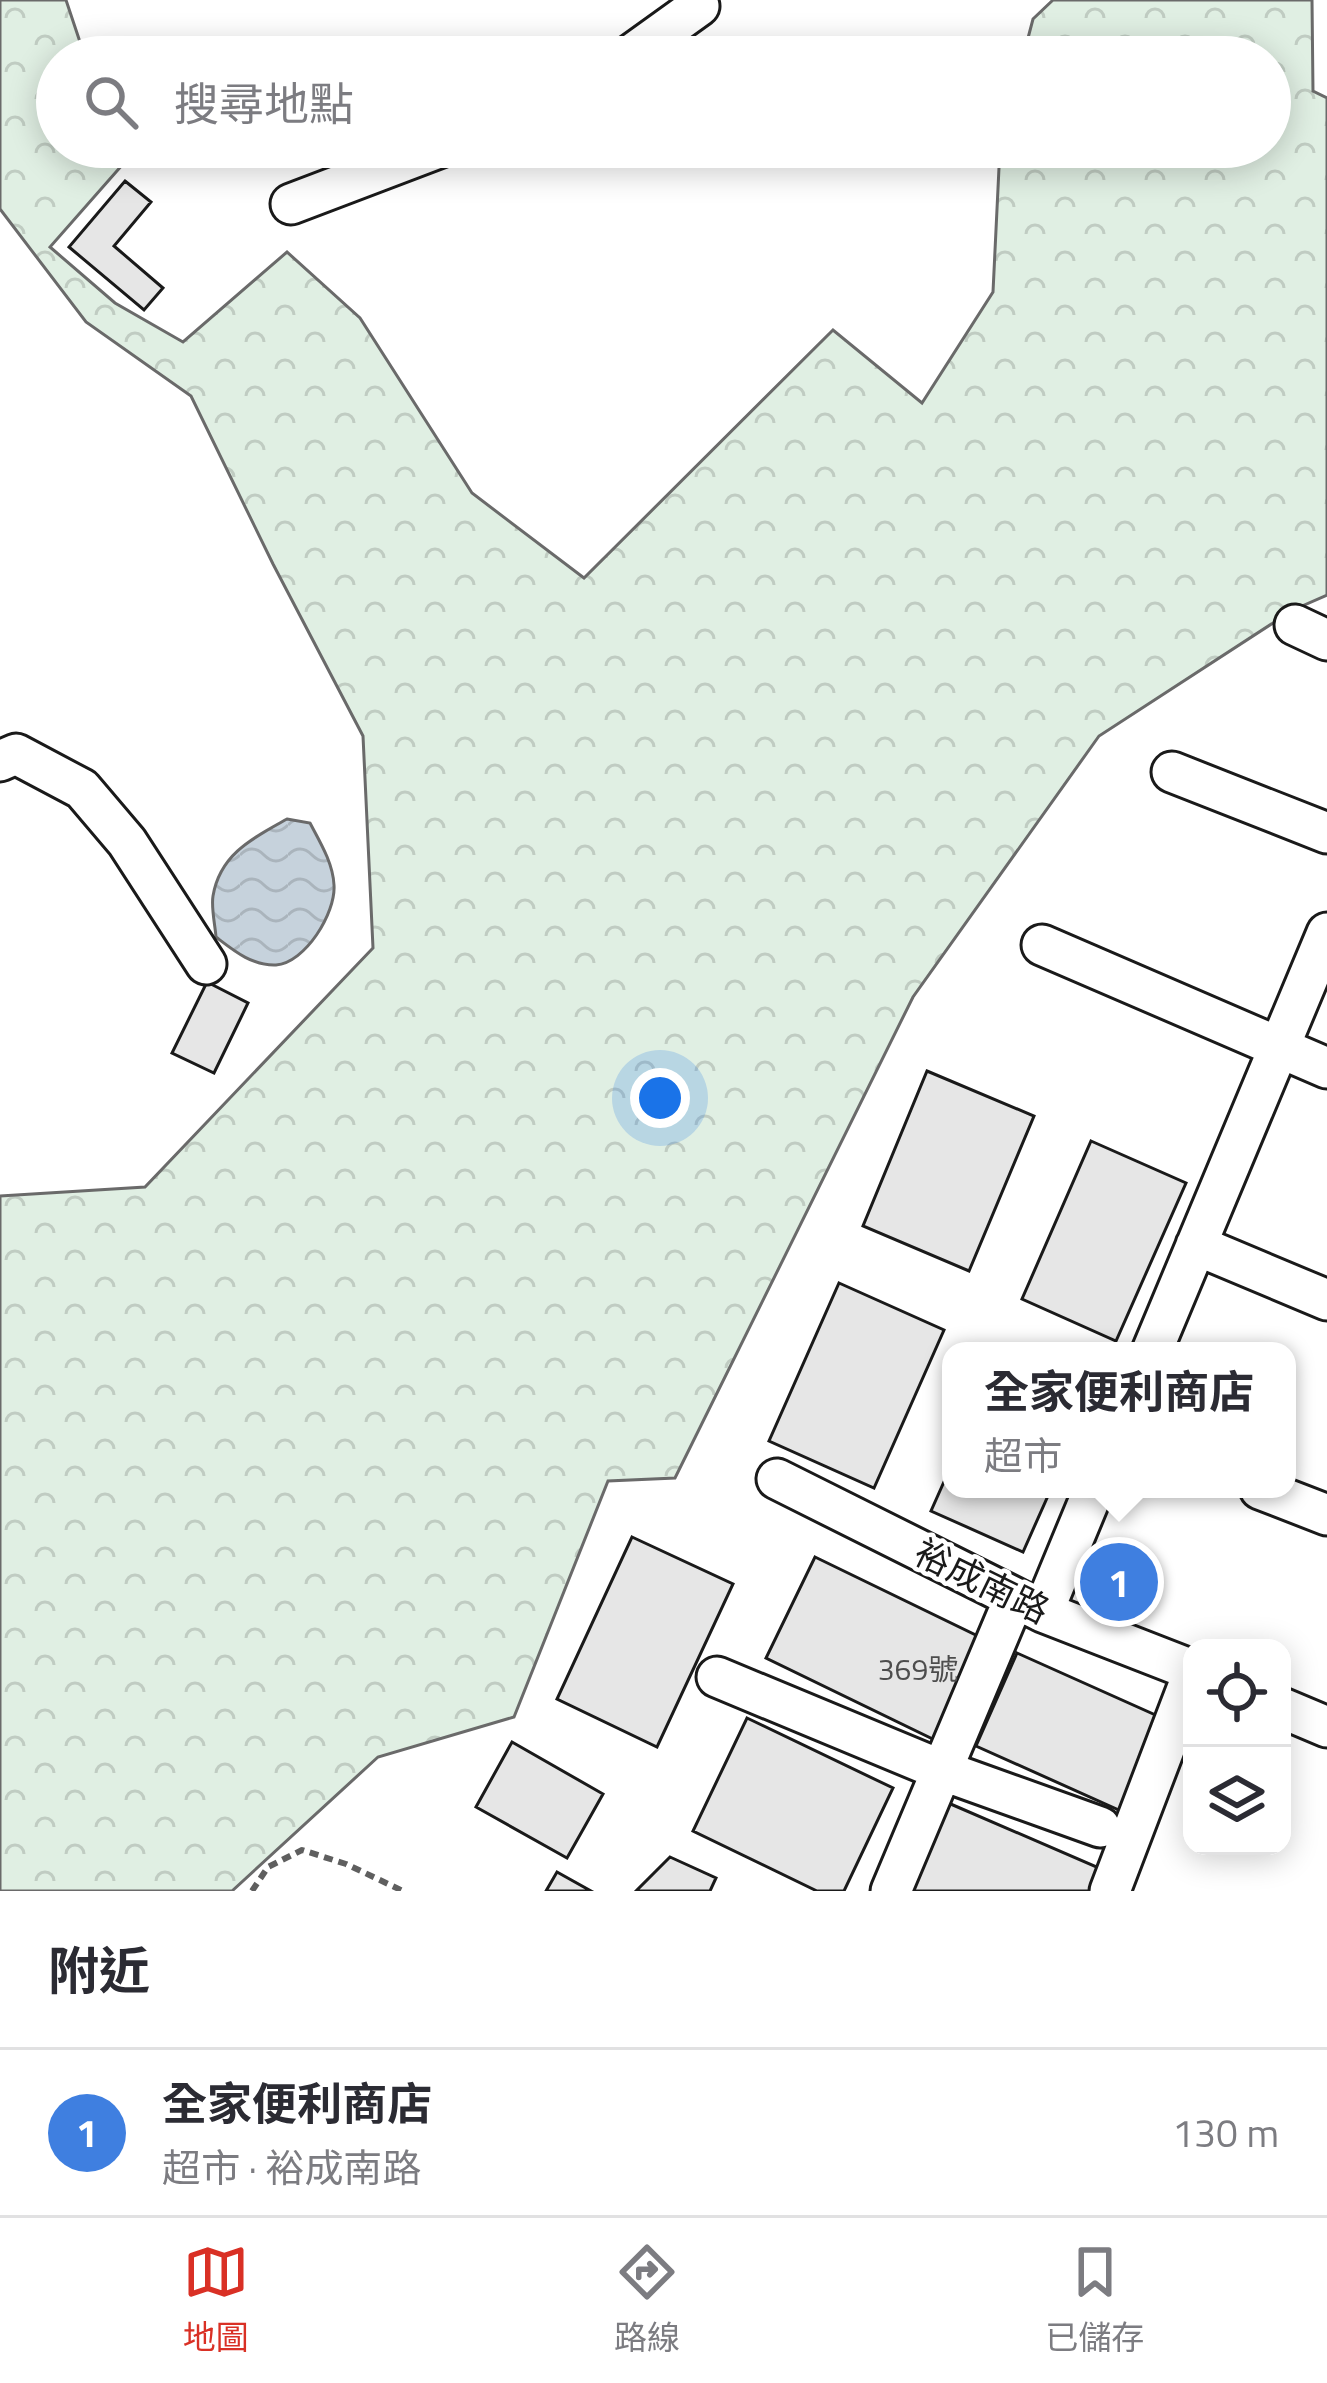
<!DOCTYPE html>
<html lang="zh-TW">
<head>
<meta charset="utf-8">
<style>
	:root { --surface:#fff; --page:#f7f7f7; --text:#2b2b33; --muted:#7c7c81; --line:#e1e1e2; --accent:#d93025 }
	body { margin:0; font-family:"Titillium Web","Noto Sans TC",sans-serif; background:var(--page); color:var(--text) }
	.controls { position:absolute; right:36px; bottom:36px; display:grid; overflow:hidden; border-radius:24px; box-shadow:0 6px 30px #0003 }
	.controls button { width:108px; height:108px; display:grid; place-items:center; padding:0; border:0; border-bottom:3px solid var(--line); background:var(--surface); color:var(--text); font:60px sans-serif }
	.you { position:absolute; left:660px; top:1098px; width:42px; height:42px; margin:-30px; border:9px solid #fff; border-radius:50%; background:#1a73e8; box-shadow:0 0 0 18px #1a73e833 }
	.badge { display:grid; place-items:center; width:78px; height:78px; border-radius:50%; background:var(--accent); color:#fff; font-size:39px; font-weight:700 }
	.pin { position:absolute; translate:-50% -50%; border:6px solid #fff; box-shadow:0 3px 12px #0006 }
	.popup { position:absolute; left:942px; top:1342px; width:354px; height:156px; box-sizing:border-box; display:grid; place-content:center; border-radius:24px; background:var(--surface); filter:drop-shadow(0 3px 9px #0005); font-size:39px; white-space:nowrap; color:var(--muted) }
	.popup b { font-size:45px; color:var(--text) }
	.popup::after { content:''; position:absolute; left:50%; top:100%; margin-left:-24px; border:24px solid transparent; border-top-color:var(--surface) }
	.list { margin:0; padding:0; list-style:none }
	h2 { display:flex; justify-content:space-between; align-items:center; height:156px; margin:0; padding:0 48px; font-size:51px }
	h2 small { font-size:39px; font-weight:400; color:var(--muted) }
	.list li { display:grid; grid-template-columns:78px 1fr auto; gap:36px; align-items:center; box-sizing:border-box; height:168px; padding:0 48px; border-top:3px solid var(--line) }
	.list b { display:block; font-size:45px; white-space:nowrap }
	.list p { margin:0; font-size:39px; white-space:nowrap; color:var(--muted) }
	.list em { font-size:39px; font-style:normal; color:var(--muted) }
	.icon { flex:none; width:66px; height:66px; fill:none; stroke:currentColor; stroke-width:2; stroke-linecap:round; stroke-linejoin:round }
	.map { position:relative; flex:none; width:1327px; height:1891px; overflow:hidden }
	.search { position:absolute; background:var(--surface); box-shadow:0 6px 30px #0003; left:36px; right:36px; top:36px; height:132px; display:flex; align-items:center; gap:30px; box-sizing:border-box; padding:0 42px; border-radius:66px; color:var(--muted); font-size:45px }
	.sheet { height:324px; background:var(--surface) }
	nav { display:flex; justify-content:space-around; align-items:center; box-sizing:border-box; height:168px; border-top:3px solid var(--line); background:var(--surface); font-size:33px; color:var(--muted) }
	nav a { display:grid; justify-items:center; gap:6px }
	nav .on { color:var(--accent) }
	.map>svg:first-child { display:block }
	.forest { fill:url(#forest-crowns); stroke:#6a6a6a; stroke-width:3 }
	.water { fill:url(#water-waves); stroke:#6a6a6a; stroke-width:3 }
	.building { fill:#e6e6e6; stroke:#1a1a1a; stroke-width:3 }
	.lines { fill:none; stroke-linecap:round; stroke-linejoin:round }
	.minor-casing { stroke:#1a1a1a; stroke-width:45 }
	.path { stroke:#5f5f5f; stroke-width:6; stroke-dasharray:9 6; stroke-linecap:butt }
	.minor { stroke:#fff; stroke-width:39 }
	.labels { text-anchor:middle; stroke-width:9; stroke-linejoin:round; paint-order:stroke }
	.number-label { font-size:30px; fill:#4d4d4d }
	.street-label { font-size:36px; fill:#1a1a1a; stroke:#fff }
</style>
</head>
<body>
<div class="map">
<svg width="1327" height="1891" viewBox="0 0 1327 1891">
	<defs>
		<pattern id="forest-crowns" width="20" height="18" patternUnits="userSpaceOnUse" patternTransform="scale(3)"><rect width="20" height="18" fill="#e0efe3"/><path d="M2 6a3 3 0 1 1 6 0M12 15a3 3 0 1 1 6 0" fill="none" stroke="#c0ccc2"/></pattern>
		<pattern id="water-waves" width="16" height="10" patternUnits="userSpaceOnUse" patternTransform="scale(3)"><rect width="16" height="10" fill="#c6d2dc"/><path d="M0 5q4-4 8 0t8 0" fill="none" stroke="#aab4bc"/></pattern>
	</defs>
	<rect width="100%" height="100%" fill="#fff"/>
	<path class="forest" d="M0,0H66L85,57H57V147H138L50,247L115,303L183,342L287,252L360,318L472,493L584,578L833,330L922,403L993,292L1000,147H1270V57H1023L1033,19L1053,0H1312L1313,91L1327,98V595L1293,610L1099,736L913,997L675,1478L608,1481L514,1717L378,1757L232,1891H0V1196L145,1187L373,948L363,736L273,564L191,396L86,322L0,209Z"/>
	<path class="water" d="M287,819L310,823C320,842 333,863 334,885C336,913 305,963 276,965C252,966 233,950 216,937C215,924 211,908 213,896C220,854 253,838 287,819Z"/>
	<path class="building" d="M125,181L151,202L114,246L163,288L144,310L69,247Z
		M207,982L248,1003L214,1073L172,1053Z
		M927,1071L1034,1116L969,1271L863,1226Z
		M1091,1141L1186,1183L1116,1341L1022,1299Z
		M839,1283L944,1330L874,1488L769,1441Z
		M951,1466V1489H1051L1023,1552L931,1511Z
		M632,1537L733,1584L657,1747L557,1699Z
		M815,1557L990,1642L941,1743L766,1658Z
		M1017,1653L1171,1722L1130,1815L976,1746Z
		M747,1718L893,1788L844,1891H817L693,1831Z
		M512,1742L603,1794L567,1858L476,1807Z
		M946,1802L1106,1871L1097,1891H907Z
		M670,1857L716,1878L710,1891H636Z
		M557,1872L591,1891H546Z"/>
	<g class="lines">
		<defs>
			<path id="minor" d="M628,57L699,6
				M291,204L441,147
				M1295,625L1327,640
				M0,761L16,754L82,789L127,842L206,964
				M1172,772L1327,833
				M1042,945L1327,1068
				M1196,1245L1327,1300
				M1152,1351L1327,933
				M777,1479L1043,1612L1192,1670
				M1260,1489L1327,1515
				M1043,1612L1094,1489
				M717,1677L941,1770L1100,1827
				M1282,1708L1327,1727
				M891,1891L1014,1599
				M1110,1891L1192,1676"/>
		</defs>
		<use href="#minor" class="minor-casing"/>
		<path class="path" d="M252,1891L268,1867L302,1850L346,1864L403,1891"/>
		<use href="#minor" class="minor"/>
	</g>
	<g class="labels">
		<g class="number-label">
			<text x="918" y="1680">369號</text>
		</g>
		<g class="street-label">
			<text transform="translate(982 1581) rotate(26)" y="13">裕成南路</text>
		</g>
	</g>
</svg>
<div class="controls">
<button><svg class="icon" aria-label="locate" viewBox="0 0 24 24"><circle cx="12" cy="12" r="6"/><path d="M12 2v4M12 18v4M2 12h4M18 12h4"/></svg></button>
<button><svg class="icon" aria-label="layers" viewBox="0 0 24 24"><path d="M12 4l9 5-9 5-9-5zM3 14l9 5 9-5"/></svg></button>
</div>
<div class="you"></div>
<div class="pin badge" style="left:1119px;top:1582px;background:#3f7fe0">1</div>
<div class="popup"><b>全家便利商店</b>超市</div>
<div class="search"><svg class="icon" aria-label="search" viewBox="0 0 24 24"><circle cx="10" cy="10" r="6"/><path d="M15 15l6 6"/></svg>搜尋地點</div>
</div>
<section class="sheet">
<h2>附近<small></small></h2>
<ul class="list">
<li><span class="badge" style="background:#3f7fe0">1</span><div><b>全家便利商店</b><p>超市 · 裕成南路</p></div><em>130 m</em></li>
</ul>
</section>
<nav>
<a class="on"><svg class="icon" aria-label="map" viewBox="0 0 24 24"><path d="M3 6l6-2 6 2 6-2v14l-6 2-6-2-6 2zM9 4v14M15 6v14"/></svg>地圖</a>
<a><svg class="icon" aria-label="directions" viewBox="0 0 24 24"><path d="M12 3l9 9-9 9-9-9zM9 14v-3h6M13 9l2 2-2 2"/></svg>路線</a>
<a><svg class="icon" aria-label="saved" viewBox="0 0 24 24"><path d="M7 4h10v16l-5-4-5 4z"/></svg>已儲存</a>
</nav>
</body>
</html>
